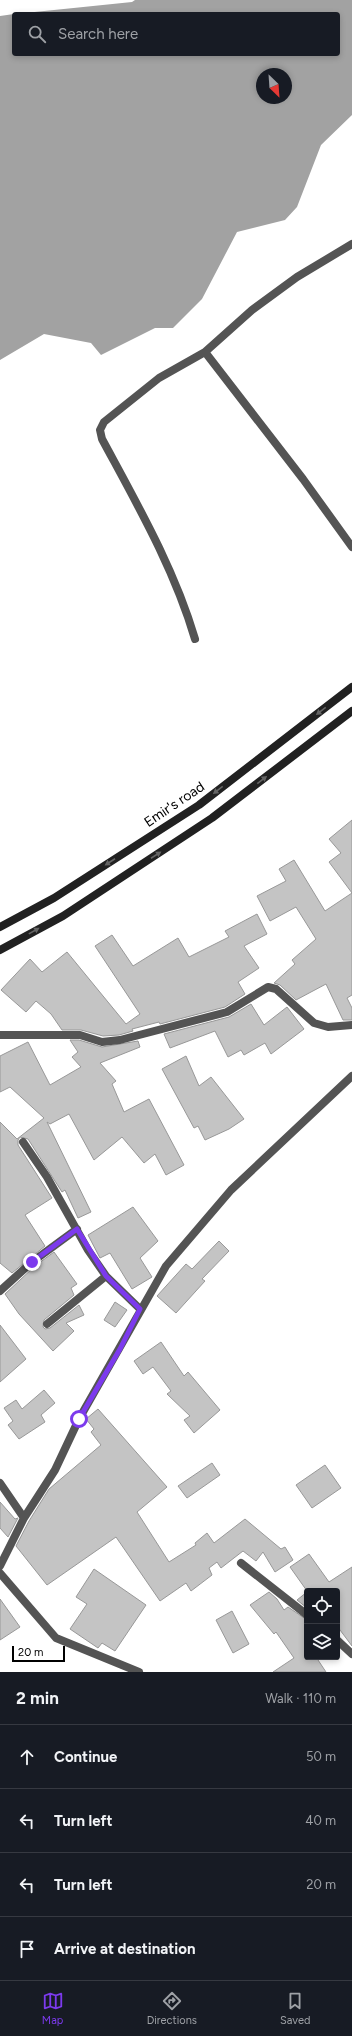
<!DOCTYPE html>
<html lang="en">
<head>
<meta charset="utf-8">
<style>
	:root { --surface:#171b24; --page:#242831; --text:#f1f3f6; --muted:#9ea1a6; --line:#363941; --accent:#7c3aed }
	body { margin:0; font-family:Figtree,sans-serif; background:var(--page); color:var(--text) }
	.controls { position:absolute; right:12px; bottom:12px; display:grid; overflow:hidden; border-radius:4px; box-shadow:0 2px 6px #0003 }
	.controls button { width:36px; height:36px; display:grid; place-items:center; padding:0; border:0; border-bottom:1px solid var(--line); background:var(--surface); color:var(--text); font:20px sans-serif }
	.compass { position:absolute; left:256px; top:68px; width:36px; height:36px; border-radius:50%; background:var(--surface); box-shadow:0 2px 6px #0003; rotate:155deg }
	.scale { position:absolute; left:12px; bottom:10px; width:53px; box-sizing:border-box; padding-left:4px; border:2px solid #000; border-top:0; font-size:11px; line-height:14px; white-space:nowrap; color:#000; -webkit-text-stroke:3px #fff; paint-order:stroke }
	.stop { position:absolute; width:12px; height:12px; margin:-9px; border:3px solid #7c3aed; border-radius:50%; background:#fff }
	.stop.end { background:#7c3aed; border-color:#fff; box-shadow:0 1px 4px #0008 }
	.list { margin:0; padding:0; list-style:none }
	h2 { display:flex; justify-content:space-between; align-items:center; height:52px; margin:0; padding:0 16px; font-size:17px }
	h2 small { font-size:13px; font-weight:400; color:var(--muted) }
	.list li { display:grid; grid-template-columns:26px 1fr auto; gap:12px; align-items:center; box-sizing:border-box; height:64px; padding:0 16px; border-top:1px solid var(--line) }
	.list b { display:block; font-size:15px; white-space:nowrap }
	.list em { font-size:13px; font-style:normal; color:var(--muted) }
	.icon { flex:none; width:22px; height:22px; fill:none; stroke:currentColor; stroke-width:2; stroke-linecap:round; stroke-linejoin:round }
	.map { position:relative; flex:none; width:352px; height:1672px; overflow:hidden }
	.search { position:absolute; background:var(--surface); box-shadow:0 2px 6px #0003; left:12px; right:12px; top:12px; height:44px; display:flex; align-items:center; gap:10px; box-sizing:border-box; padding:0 14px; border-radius:4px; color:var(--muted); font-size:15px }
	.sheet { height:308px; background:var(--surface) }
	nav { display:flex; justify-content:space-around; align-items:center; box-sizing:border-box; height:56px; border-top:1px solid var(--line); background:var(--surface); font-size:11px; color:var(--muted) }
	nav a { display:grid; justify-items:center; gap:2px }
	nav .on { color:var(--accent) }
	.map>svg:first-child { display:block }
	.water { fill:#a2a2a2; fill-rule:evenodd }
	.building { fill:#c4c4c4; stroke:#989898 }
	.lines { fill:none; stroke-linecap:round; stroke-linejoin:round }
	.street { stroke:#545454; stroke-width:8 }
	.secondary { stroke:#212121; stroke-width:8 }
	.oneway { fill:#646464 }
	.route { stroke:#7c3aed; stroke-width:5 }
	.labels { text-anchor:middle; stroke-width:4; stroke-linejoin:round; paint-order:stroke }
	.street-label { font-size:14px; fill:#000; stroke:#fff }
</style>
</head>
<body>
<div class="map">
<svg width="352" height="1672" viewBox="0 0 352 1672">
	<rect width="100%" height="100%" fill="#fff"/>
	<path class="water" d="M135,0H352V115L321,145L297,207L285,220L237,232L202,299L173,328H155L101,355L91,343L44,334L0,360V16L14,14V54H338V14H15L132,2ZM262,74H286V98H262Z"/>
	<path class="building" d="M352,820V893L329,862L341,853L329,839Z
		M294,860L325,911L352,893V995L347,998L352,1008V1020H343L326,984L296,1000L280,985L274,983L295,964L292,960L316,939L296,907L270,921L257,896L286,881L279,869Z
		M257,914L267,934L244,946L259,968L238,982L245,994L225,1007L160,1024L159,1022L132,1029L133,1031L119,1035L103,1036L81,1030H62L51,1014L36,1001L26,1012L1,990L30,959L42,972L67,952L126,1024L140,1014L95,946L112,935L133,966L178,938L189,957L229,937L225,931Z
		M251,1004L264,1025L287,1007L304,1029L271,1054L265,1043L244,1055L241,1050L228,1057L215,1031L170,1048L164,1034L229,1017Z
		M70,1040H79L102,1047L138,1041L140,1047L100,1063L116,1081L112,1084L124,1112L149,1099L184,1165L166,1175L155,1154L144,1163L122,1137L94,1160L69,1114L50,1124L47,1122L91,1212L78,1218L65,1190L62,1192L28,1139L20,1137L18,1140V1145L52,1198L25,1215L45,1246L12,1273L0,1263V1122L17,1139L44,1118L10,1087L0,1092V1056L28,1042L50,1085L81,1067L72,1057L78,1052Z
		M186,1056L199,1086L211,1077L244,1119L229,1129L205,1140L198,1126L194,1128L162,1069Z
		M133,1207L158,1241L140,1258L152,1277L132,1289L110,1253L100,1258L88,1235Z
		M219,1241L229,1251L202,1279L205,1281L176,1313L157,1296L186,1264L192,1269Z
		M54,1252L77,1284L71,1288L74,1295L44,1320L43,1327L45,1329L50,1328L79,1305L84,1315L66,1323L74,1331L53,1351L19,1314L5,1294L35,1266Z
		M115,1302L127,1310L115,1327L104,1320Z
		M0,1325L26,1359L0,1382Z
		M161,1342L184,1376L188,1372L220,1410L194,1433L184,1420L190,1416L167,1394L171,1391L153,1367L143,1374L134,1361Z
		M44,1390L55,1403L41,1415L45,1422L19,1439L8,1425L13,1421L4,1408L16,1400L22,1409Z
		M98,1409L167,1487L137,1512L169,1562L196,1545L195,1543L207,1533L214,1543L245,1519L281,1549L285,1547L293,1560L275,1572L263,1552L256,1561L243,1551L221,1568L217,1562L209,1568L212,1575L191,1591L186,1583L160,1601L116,1537L47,1585L16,1546L29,1521L49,1489L101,1445L91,1432L94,1429L86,1419Z
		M212,1463L220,1475L187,1498L178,1486Z
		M325,1465L341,1488L312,1508L296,1485Z
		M0,1502L15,1519L18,1518L8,1537L0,1528Z
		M309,1554L329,1582L352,1567V1646L337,1626V1591H307L290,1567Z
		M94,1569L146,1605L115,1651L102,1643L98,1648L70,1629L87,1604L76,1597Z
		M269,1592L277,1599L284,1610L288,1607L307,1620V1657H316L326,1672H273L294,1658L276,1632L274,1634L250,1605Z
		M307,1592V1608L297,1600Z
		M0,1599L20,1627L0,1640Z
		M232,1611L249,1644L233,1653L216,1620Z"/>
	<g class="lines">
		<path class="street" d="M205,352L303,479L352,547
			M195,639C174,568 137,504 102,439L100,430L104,422L159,378L205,352L252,310L297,277L352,244
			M0,1035H80L102,1042L120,1040L227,1012L268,987L276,989L314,1023L328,1027L352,1025
			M23,1142L47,1177L88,1250L106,1276L140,1309
			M0,1291L32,1262L77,1229
			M47,1324L106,1276
			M0,1483L24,1518
			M241,1563L307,1615
			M0,1566L24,1518L55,1470L79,1419L166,1266L231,1190L352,1076
			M0,1573L56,1638L139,1672
			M337,1640L352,1654"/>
		<path class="secondary" d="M0,927L54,898L199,805L352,687
			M0,950L63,916L212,818L352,711"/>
	</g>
	<defs><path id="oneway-solid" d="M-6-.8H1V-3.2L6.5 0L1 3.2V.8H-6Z"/></defs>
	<g class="oneway">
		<use href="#oneway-solid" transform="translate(321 711) rotate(142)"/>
		<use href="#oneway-solid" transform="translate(262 780) rotate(-38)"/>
		<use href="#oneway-solid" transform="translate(218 790) rotate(142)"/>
		<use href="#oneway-solid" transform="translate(156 855) rotate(-33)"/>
		<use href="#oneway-solid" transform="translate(110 862) rotate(147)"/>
		<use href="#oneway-solid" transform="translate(34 931) rotate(-29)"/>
	</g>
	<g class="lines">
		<path class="route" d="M32,1262L77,1229L106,1276L140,1309L120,1349L79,1419"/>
	</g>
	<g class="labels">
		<g class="street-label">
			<text transform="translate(174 804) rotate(-34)" y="5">Emir's road</text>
		</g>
	</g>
</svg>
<div class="controls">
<button><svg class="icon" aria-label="locate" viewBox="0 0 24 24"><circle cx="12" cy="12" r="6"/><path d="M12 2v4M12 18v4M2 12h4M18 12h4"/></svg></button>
<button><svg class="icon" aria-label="layers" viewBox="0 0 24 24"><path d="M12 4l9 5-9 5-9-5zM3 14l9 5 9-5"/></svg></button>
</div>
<svg class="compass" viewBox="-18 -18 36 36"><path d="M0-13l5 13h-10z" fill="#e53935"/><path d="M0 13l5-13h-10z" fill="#9ea1a6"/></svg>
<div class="scale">20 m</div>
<div class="stop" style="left:79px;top:1419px"></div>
<div class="stop end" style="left:32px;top:1262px"></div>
<div class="search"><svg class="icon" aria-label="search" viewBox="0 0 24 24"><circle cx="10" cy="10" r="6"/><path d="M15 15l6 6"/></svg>Search here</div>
</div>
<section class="sheet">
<h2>2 min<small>Walk · 110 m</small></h2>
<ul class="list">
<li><svg class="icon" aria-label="ahead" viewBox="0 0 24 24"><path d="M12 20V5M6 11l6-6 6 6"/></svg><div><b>Continue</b></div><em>50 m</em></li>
<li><svg class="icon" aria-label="left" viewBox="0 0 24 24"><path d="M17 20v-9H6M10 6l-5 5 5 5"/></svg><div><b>Turn left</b></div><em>40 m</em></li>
<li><svg class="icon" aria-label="left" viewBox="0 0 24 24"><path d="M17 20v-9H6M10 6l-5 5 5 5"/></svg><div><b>Turn left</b></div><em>20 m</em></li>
<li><svg class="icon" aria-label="arrive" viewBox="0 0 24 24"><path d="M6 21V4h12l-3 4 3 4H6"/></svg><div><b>Arrive at destination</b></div></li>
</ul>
</section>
<nav>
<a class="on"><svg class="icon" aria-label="map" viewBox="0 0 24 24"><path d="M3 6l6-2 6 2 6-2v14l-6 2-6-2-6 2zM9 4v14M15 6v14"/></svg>Map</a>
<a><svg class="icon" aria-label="directions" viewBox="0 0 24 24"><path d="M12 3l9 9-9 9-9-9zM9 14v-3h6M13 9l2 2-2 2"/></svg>Directions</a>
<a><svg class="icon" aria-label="saved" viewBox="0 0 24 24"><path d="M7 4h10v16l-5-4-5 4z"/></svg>Saved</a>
</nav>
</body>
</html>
